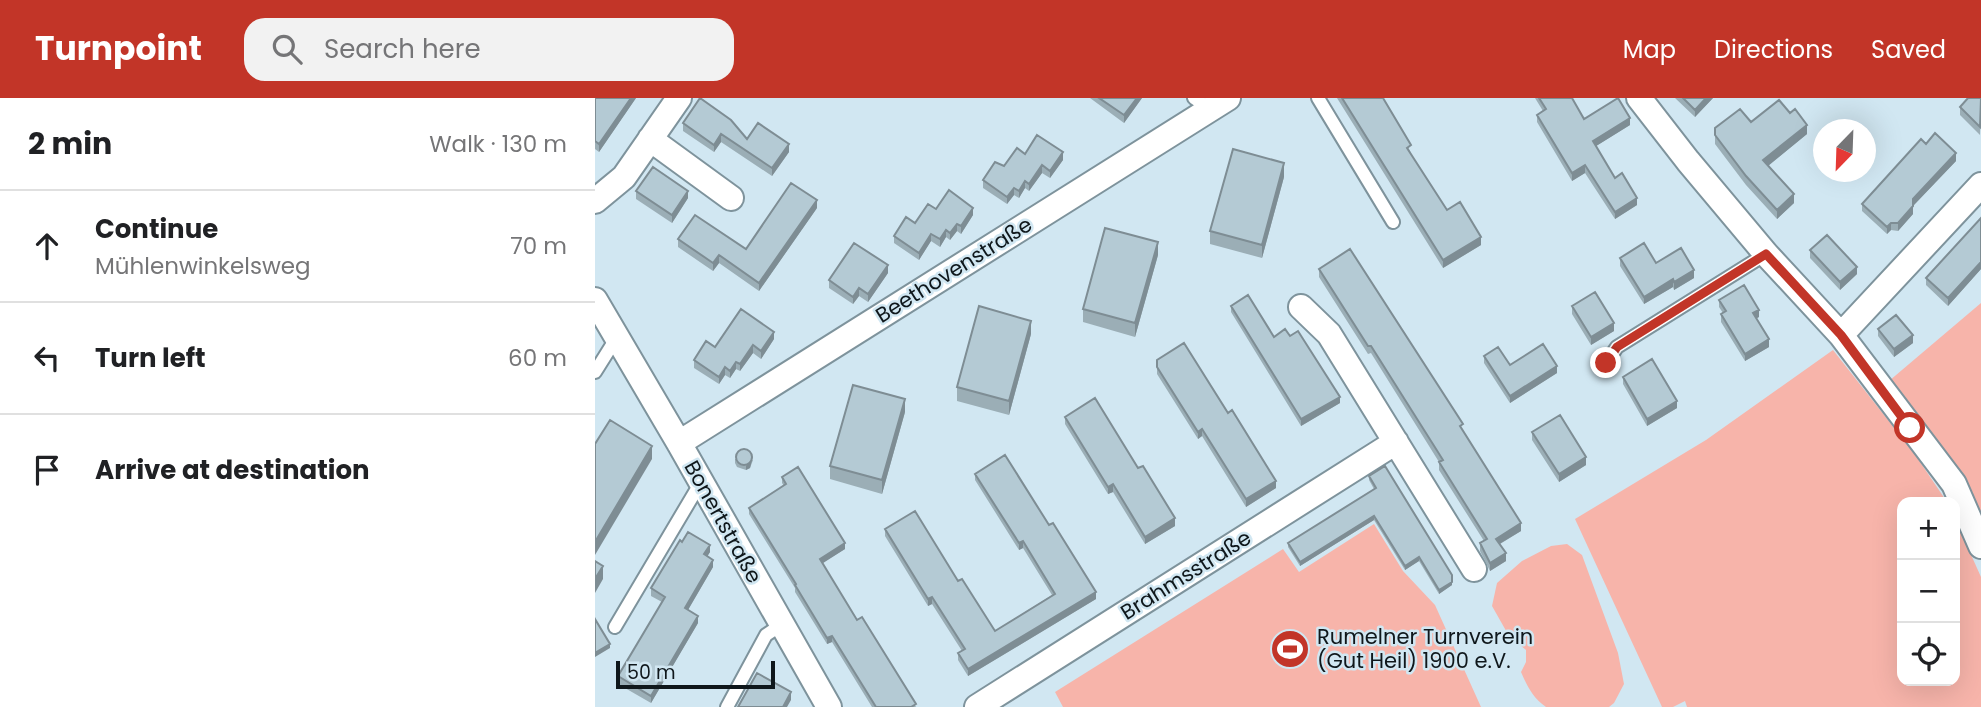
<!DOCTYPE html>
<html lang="en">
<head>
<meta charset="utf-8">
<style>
	:root { --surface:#fff; --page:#f2f2f2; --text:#202124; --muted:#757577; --line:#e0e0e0; --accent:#c23528 }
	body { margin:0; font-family:Poppins,sans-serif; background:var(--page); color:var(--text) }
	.controls { position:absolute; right:21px; bottom:21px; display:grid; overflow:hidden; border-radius:14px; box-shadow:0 7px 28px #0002 }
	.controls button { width:63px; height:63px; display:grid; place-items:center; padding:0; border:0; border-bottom:2px solid var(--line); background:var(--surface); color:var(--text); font:35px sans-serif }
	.compass { position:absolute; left:1218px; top:21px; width:63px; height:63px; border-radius:50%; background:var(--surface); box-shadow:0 7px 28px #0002; rotate:203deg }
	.scale { position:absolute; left:21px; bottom:18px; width:159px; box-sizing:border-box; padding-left:7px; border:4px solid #0f171b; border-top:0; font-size:19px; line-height:24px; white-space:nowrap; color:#0f171b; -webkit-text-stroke:5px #d1e7f2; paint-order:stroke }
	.stop { position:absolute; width:21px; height:21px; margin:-16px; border:5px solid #c23528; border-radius:50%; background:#fff }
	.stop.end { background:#c23528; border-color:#fff; box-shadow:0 2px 7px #0008 }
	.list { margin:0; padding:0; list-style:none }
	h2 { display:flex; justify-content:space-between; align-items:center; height:91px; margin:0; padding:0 28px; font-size:30px }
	h2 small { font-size:23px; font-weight:400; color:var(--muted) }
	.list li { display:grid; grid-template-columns:46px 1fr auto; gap:21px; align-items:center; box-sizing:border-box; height:112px; padding:0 28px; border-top:2px solid var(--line) }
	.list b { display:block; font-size:26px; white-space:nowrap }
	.list p { margin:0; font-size:23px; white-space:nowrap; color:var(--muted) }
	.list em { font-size:23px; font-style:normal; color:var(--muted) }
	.icon { flex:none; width:38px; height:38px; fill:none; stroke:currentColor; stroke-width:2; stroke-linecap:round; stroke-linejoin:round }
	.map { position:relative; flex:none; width:1386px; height:609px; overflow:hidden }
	header { display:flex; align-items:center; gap:42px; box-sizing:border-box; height:98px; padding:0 35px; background:var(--accent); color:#fff }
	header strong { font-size:33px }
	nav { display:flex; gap:38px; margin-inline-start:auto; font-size:24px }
	.search { width:490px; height:63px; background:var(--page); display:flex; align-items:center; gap:18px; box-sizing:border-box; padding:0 24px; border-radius:21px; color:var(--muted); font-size:26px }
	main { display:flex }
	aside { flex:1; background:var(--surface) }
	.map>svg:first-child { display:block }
	.green { fill:#f7b4aa }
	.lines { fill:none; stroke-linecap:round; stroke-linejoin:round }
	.service-casing { stroke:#7e939c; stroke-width:16 }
	.minor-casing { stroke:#7e939c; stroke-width:28 }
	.service { stroke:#fff; stroke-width:12 }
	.minor { stroke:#fff; stroke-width:24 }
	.wall { fill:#9baeb6 }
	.shaded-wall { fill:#7e8d94 }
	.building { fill:#b4cad4; stroke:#7e8d94; stroke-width:2 }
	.route { stroke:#c23528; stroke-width:9 }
	.labels { text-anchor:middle; stroke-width:5; stroke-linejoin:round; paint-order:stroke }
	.street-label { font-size:21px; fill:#0f171b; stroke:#d1e7f2 }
	.poi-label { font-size:21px; fill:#0f171b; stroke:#d1e7f2; text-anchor:start }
</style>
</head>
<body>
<header>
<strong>Turnpoint</strong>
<div class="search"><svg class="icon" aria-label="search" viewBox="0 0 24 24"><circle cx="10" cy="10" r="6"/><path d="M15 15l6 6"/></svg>Search here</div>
<nav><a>Map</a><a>Directions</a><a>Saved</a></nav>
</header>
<main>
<aside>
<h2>2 min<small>Walk · 130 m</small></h2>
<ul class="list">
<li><svg class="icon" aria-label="ahead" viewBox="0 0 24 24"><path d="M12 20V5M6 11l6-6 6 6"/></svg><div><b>Continue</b><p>Mühlenwinkelsweg</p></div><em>70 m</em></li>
<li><svg class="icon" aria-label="left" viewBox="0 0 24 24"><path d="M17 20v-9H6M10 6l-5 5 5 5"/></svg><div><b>Turn left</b></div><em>60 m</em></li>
<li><svg class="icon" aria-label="arrive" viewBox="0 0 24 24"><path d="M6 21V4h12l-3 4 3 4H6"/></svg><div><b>Arrive at destination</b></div></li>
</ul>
</aside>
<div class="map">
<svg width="1386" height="609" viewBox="0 0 1386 609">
	<rect width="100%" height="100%" fill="#d1e7f2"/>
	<path class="green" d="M1386,205V418L1294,283Z
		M1238,252L1319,355L1352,404H1307V583H1360V421L1386,479V609H1092L1090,603L1078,609H1067L980,421L1111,342Z
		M779,426L808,473L840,507L886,609H468L460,594L688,451L704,474Z
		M972,446L987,457L1023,555L1029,586L1019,605L1014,609H951C938,600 932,588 926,574L931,564V552L914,538L897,508L902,485L927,463L956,448Z"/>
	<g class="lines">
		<defs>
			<path id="service" d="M599,0L615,11
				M723,0L798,124
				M1011,265L1022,249L1171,156
				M0,274L22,239
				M20,529L106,384
				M132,609L171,537L186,527"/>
			<path id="minor" d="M1044,0L1093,63L1171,156L1246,237L1359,386L1386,448
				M55,41L136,100
				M0,103L29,79L84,0
				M0,202L84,345L234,609
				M706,209L734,236L879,471
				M1246,237L1386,87
				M84,345L633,0
				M382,609L801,344"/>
		</defs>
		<use href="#service" class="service-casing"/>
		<use href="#minor" class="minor-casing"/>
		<use href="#service" class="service"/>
		<use href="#minor" class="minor"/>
	</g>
	<path class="wall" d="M0,0H41L4,54L0,51Z
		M495,0H547L529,25Z
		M742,0H788L816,55H815L852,112L886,147L848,170Z
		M940,0H977L989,21L1035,27L1001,48L1020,80L1042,107L1020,121L990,75L977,83L942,24V17L948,13Z
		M1080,0H1118L1100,19Z
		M1386,0L1385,37L1365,17V9Z
		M1156,24L1212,36L1173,68L1199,105L1182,121L1151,87L1120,46V30Z
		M88,25L152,41L194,54L177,78L126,44L119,54L88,33Z
		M1331,46L1361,63L1318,108V116L1303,133L1296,132L1292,136L1267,113V106Z
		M430,56L468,62L455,80L447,75L434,93L430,90L424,100L419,97L412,106L388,90V82Z
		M689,79L667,160L615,146V133Z
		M41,93L93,100L77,125L41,101Z
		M222,110L164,193L124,165L118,173L83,149V141L151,151Z
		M341,111L378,117L366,136L362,133L355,142L351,139L345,149L336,143L324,162L299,145V138Z
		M1386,120V171L1353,208L1331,187V180Z
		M1215,152L1262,176L1245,192L1215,160Z
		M563,157L540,239L488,224V211Z
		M1025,160L1061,165L1099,180L1079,192L1078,189L1049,206L1025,168Z
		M724,171L868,333L926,433L905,446L911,463L895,473L885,453V445L889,443L844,372V364L776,255L773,256L724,179Z
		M293,175L273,204L264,198L258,206L234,190V182Z
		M1124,202L1164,219L1162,220L1174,249L1150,263L1126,224V216L1128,215L1124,209Z
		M636,208L679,239L695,238L745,305L706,328L636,214Z
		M977,208L1019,233L996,247L977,216Z
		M1283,231L1318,245L1299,259L1283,238Z
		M436,236L414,317L362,303V289Z
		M179,241L166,261L158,255L145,273L141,271L135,280L130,277L124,286L99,270V262L120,249Z
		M889,258L915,267L962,275L915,305L889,265Z
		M562,262L681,390L651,409L607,338L603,341L562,276Z
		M1028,279L1082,310L1052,328L1028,286Z
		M310,314L287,396L235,381V368Z
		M470,319L543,370L580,428L550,446L518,394L513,396L470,326Z
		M937,334L991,367L964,384L937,342Z
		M140,361L158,362L155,370L151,372L142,369L140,365Z
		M380,376L501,501L373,578L363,562V555L367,553L337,506L333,508L290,438V431L363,483L400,533L457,497L428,450L424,452L380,382Z
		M774,378L857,487L844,496L824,463L810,472L779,422L705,468L693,449V445L779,391L774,382Z
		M187,379L250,451L227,465L262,522L321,609H277L237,544L232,546L200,494V490L154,416V410L189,388L187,385Z
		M87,444L115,454L112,458L118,469L93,512L103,525L56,605L23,586V578L67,504L56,498V490Z"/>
	<path class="shaded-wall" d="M36,0H41L4,54V46Z
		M542,0H547L529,25V17Z
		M1111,0H1118L1100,19V12Z
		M1035,20V27L998,50V43Z
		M1212,27V36L1168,72V62Z
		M126,36V44L119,54V47Z
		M194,46V54L177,78V70Z
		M468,54V62L455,80V73Z
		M1361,55V63L1318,108V101Z
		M689,65V79L667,160V147Z
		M447,67V75L434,93V86Z
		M990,67V75L977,83V75Z
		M430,83V90L424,100V93Z
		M419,90V97L412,106V99Z
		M93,93V100L77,125V117Z
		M1199,96V105L1182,121V112Z
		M1042,100V107L1020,121V114Z
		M222,102V110L164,193V185Z
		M1318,108V116L1303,133V125Z
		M378,110V117L366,136V128Z
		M1296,125V132L1292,136V129Z
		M362,126V133L355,142V135Z
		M351,132V139L345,149V141Z
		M336,136V143L324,162V155Z
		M886,139V147L848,170V162Z
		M563,144V157L540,239V225Z
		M124,157V165L118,173V165Z
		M1386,164V171L1353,208V200Z
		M293,167V175L273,204V196Z
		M1262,169V176L1245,192V184Z
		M1099,172V180L1079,192V184Z
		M1078,181V189L1049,206V199Z
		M264,190V198L258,206V199Z
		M1164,212V219L1158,222V215Z
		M436,223V236L414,317V303Z
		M1019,225V233L996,247V239Z
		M179,234V241L166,261V253Z
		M1318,237V245L1299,259V251Z
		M1174,241V249L1150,263V256Z
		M158,247V255L145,273V266Z
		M141,264V271L135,280V273Z
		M962,268V275L915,305V298Z
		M130,269V277L124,286V279Z
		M745,299V305L706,328V321Z
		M310,301V314L287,396V382Z
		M1082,303V310L1052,328V321Z
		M607,331V338L603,341V334Z
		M57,348V361L0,457V444Z
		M158,358L155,370L151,372V368Z
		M991,359V367L964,384V376Z
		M681,383V390L651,409V401Z
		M518,386V394L513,396V389Z
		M779,418V422L705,468V464Z
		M580,420V428L550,446V439Z
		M926,425V433L901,448V441Z
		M428,443V450L424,452V445Z
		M250,445V451L225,467V461Z
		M115,447V454L109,464V456Z
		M911,455V463L895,473V465Z
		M824,459V463L810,472V468Z
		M118,462V469L90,517V510Z
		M8,468V481L0,495V481Z
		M857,484V487L844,496V492Z
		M501,494V501L373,578V571Z
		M337,499V506L333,508V501Z
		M103,518V525L56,605V598Z
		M237,538V544L232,546V540Z
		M15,546V550L0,559V555Z
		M196,594V602L192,609H188Z"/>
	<path class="building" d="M0,0H36L4,46L0,43Z
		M105,0L136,22L152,41L163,25L194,46L177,70L126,36L119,47L88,25Z
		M504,0H542L529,17Z
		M747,0H788L816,47L812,50L852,112L865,104L886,139L848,162Z
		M944,0H977L989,21L1023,0L1035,20L998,43L1020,80L1027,75L1042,100L1020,114L990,67L977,75L942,17L951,11Z
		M1088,0H1111L1100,12Z
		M1373,0H1386L1385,29L1365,9Z
		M1184,2L1195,15L1200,11L1212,27L1168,62L1199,96L1182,112L1151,78L1120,37V30L1145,11L1156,24Z
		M1340,35L1361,55L1318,101V108L1303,125H1296L1292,129L1267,106L1326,41L1331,46Z
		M442,37L468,54L455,73L447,67L434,86L430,83L424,93L419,90L412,99L388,82L400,64L409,68L422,50L430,56Z
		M638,51L689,65L667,147L615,133Z
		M58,69L93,93L77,117L41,93Z
		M196,85L222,102L164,185L124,157L118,165L83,141L100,117L151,151Z
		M354,92L378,110L366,128L362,126L355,135L351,132L345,141L336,136L324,155L299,138L311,119L320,125L333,106L341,111Z
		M1386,120V164L1353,200L1331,180Z
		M510,130L563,144L540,225L488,211Z
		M1232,137L1262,169L1245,184L1215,152Z
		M259,145L293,167L273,196L264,190L258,199L234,182Z
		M1049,145L1061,165L1086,150L1099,172L1079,184L1078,181L1049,199L1025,160Z
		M755,151L868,326L865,328L926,425L901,441L911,455L895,465L885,445L892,441L844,364L848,362L776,248H773L724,171Z
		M1149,187L1164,212L1158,215L1174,241L1150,256L1126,216L1131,213L1124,202Z
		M1000,194L1019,225L996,239L977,208Z
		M653,197L679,239L690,231L695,238L703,233L745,299L706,321L636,208Z
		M384,208L436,223L414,303L362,289Z
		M146,211L179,234L166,253L158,247L145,266L141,264L135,273L130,269L124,279L99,262L111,243L120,249Z
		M1301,217L1318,237L1299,251L1283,231Z
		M589,245L633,315L637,312L681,383L651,401L607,331L603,334L562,269V262Z
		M948,246L962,268L915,298L889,258L903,249L915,267Z
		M1057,261L1082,303L1052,321L1028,279Z
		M258,287L310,301L287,382L235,368Z
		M500,300L543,370L548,368L580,420L550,439L518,386L513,389L470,319Z
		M965,317L991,359L964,376L937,334Z
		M15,322L57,348L0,444V346Z
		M141 359a8 8 0 1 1 16 0a8 8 0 1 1-16 0Z
		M410,357L454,427L458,425L501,494L373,571L363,555L370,551L337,499L333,501L290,431L320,413L363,483L367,481L400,533L460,496L428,443L424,445L380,376Z
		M790,368L857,477V484L844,492L824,459L810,468L779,418L705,464L693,445L781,390L774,378Z
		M203,369L250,445L225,461L262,522L267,519L321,606L316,609H281L237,538L232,540L200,487L201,486L154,410L191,386L187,379Z
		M93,434L115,447L109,456L118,462L90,510L103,518L56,598L23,578L70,499L56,490L85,442L87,444Z
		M0,463L8,468L0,481Z
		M0,521L15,546L0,555Z
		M162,575L196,594L188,609H143Z"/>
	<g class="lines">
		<path class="route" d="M1011,265L1022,249L1171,156L1246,237L1315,330"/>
	</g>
	<defs>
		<symbol id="stadium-disc" viewBox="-11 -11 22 22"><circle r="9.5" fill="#c23528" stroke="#d1e7f2"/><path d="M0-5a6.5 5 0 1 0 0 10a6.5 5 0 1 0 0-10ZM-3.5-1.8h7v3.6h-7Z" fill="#fff"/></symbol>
	</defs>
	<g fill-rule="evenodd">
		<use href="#stadium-disc" x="673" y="529" width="44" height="44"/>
	</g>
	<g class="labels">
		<g class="street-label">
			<text transform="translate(359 172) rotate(-32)" y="7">Beethovenstraße</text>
			<text transform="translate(128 424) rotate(61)" y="7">Bonertstraße</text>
			<text transform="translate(591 477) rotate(-32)" y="7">Brahmsstraße</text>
		</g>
		<g class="poi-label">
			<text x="722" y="546">Rumelner Turnverein<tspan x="722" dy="24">(Gut Heil) 1900 e.V.</tspan></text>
		</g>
	</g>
</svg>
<div class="controls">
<button>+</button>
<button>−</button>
<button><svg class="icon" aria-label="locate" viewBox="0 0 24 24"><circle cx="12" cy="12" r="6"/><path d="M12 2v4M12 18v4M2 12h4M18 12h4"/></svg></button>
</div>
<svg class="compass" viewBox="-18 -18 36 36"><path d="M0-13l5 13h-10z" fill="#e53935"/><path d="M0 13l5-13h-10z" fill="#757577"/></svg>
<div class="scale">50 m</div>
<div class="stop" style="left:1315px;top:330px"></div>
<div class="stop end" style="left:1011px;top:265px"></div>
</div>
</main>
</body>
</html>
